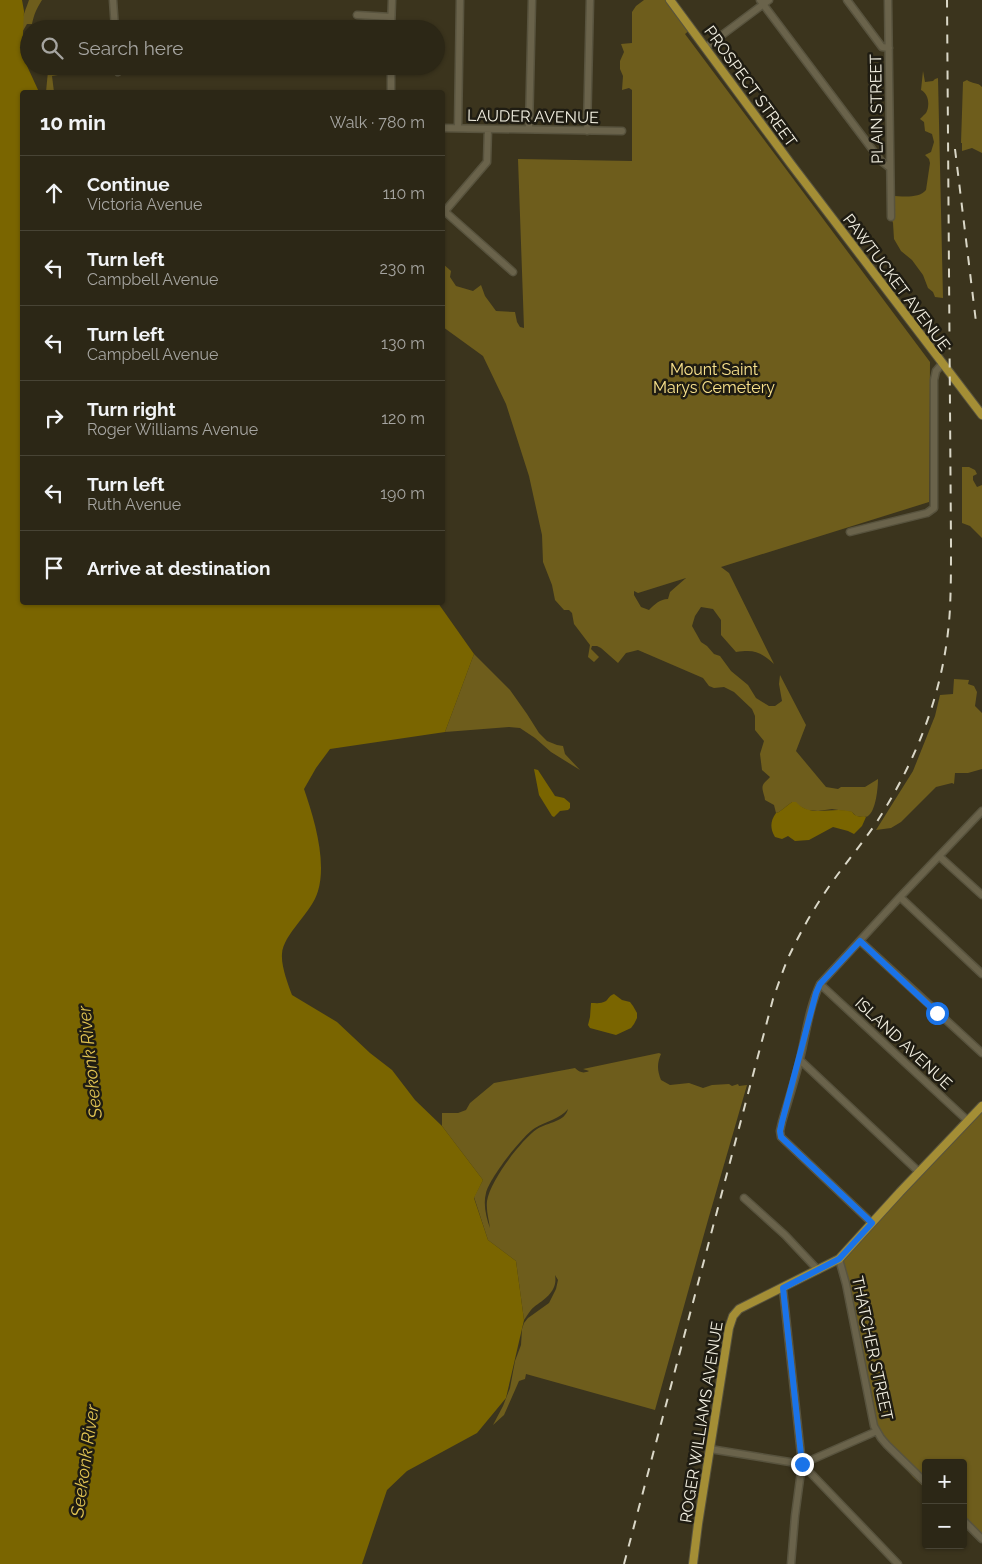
<!DOCTYPE html>
<html lang="en">
<head>
<meta charset="utf-8">
<style>
	:root { --surface:#2c2716; --page:#383323; --text:#f1f3f6; --muted:#a6a5a1; --line:#484435 }
	body { margin:0; font-family:Raleway,sans-serif; background:var(--page); color:var(--text) }
	.controls { position:absolute; right:15px; bottom:15px; display:grid; overflow:hidden; border-radius:5px; box-shadow:0 1px 4px #0004 }
	.controls button { width:45px; height:45px; display:grid; place-items:center; padding:0; border:0; border-bottom:1px solid var(--line); background:var(--surface); color:var(--text); font:25px sans-serif }
	.stop { position:absolute; width:15px; height:15px; margin:-11px; border:4px solid #1a73e8; border-radius:50%; background:#fff }
	.stop.end { background:#1a73e8; border-color:#fff; box-shadow:0 1px 5px #0008 }
	.list { margin:0; padding:0; list-style:none }
	h2 { display:flex; justify-content:space-between; align-items:center; height:65px; margin:0; padding:0 20px; font-size:21px }
	h2 small { font-size:16px; font-weight:400; color:var(--muted) }
	.list li { display:grid; grid-template-columns:32px 1fr auto; gap:15px; align-items:center; box-sizing:border-box; height:75px; padding:0 20px; border-top:1px solid var(--line) }
	.list b { display:block; font-size:19px; white-space:nowrap }
	.list p { margin:0; font-size:16px; white-space:nowrap; color:var(--muted) }
	.list em { font-size:16px; font-style:normal; color:var(--muted) }
	.icon { flex:none; width:28px; height:28px; fill:none; stroke:currentColor; stroke-width:2; stroke-linecap:round; stroke-linejoin:round }
	.map { position:relative; flex:none; width:982px; height:1564px; overflow:hidden }
	.search { position:absolute; background:var(--surface); box-shadow:0 1px 4px #0004; left:20px; top:20px; width:425px; height:55px; display:flex; align-items:center; gap:12px; box-sizing:border-box; padding:0 18px; border-radius:28px; color:var(--muted); font-size:19px }
	.panel { position:absolute; background:var(--surface); box-shadow:0 1px 4px #0004; left:20px; top:90px; width:425px; height:515px; border-radius:5px }
	.map>svg:first-child { display:block }
	.green { fill:#6e5d1c; fill-rule:evenodd }
	.water { fill:#7a6500 }
	.lines { fill:none; stroke-linecap:round; stroke-linejoin:round }
	.minor-casing { stroke:#58533e; stroke-width:9 }
	.major-casing { stroke:#58533e; stroke-width:10 }
	.minor { stroke:#6a634b; stroke-width:6 }
	.major { stroke:#a48e35; stroke-width:8 }
	.rail { stroke:#dad7c7; stroke-width:2; stroke-dasharray:9 9; stroke-linecap:butt }
	.route { stroke:#1a73e8; stroke-width:6 }
	.labels { text-anchor:middle; stroke-width:5; stroke-linejoin:round; paint-order:stroke }
	.street-label { font-size:16px; fill:#f3f0e2; stroke:#1f1c12 }
	.park-label { font-size:16px; fill:#fae38d; stroke:#1f1c12 }
	.water-label { font-size:18px; font-style:italic; fill:#e2c453; stroke:#1f1c12 }
</style>
</head>
<body>
<div class="map">
<svg width="982" height="1564" viewBox="0 0 982 1564">
	<rect width="100%" height="100%" fill="#3b341d"/>
	<path class="green" d="M29,0H42C37,8 34,14 32,24H27L21,34L22,48L25,50H29V64C9,47 22,20 29,0Z
		M644,0H670L691,29L685,34L930,362L929,502L721,567L729,573L774,664C760,652 755,649 736,652L721,635V620L713,609L701,607L695,616L692,626L701,642L707,646L714,654L720,656L731,671L748,685L756,698L769,706H775L782,701L779,684L780,675L806,725L796,751L826,787L838,789L841,787H865L878,779C878,787 876,811 868,816C865,818 859,816 856,816L852,812L832,809L818,811L807,810L792,802L779,812L776,813L774,805L765,800C765,796 761,789 763,785C764,782 768,780 770,777L762,770L760,754L764,741L755,730V716L752,709L734,692L724,687L714,688L709,686L703,678L638,650L626,653L618,663L601,648L597,646H592L591,649L599,657L594,662L588,657L590,645L574,624L572,613L569,610H564L555,600L552,585L543,562L542,535L529,476L506,404L483,356L443,327L442,263L451,271L450,277L456,286L473,291L481,285L485,296L496,311L515,312L517,322L520,327L524,328L518,159L632,161V90L629,88L622,90L623,76L620,69V61L624,52L621,44L632,43V12L636,6ZM686,578L670,592L668,599C660,599 655,604 649,610L641,607L634,595V591L638,593Z
		M36,66H99L108,69L117,67L118,72C96,77 74,72 52,76L54,92H46L48,71L44,68Z
		M923,71L925,82L933,81L935,79L938,78L943,298L935,297L933,292L928,288L923,275L912,260L901,251L894,239L893,223L891,217V196C902,196 919,199 926,190L930,163L929,159L925,155L931,152L934,142L932,134L925,131L924,122L920,119C921,118 925,114 926,113C930,106 929,94 921,90Z
		M967,80C972,84 978,82 982,87V153L972,148L962,151V143H961L963,82Z
		M962,467H969L975,470L977,474L973,476V480L977,487L982,485V538L970,526L962,523Z
		M474,654L510,690L527,714L539,733L547,741L557,745L563,746L565,754L580,770L551,752L535,738L520,728L509,727L445,732Z
		M954,679L969,680L968,684L974,686L977,692L975,706L982,713V769L968,773H955L954,784L952,783L936,787L901,822L891,828L876,830L913,771L935,716L940,695L953,694Z
		M659,1053L661,1054C657,1063 657,1070 661,1080L670,1085L689,1083L703,1088L712,1085L729,1084L732,1086L738,1084L739,1086L747,1085L708,1220L655,1410L526,1374L525,1379L519,1381L504,1415L493,1425L503,1406L510,1388L515,1361L521,1345L522,1329L524,1323L528,1318L549,1303L556,1289L558,1280L555,1275C558,1291 545,1299 534,1307C530,1310 527,1316 524,1320L516,1261L488,1240L474,1197L483,1180L442,1126V1113H458L466,1110L470,1103L494,1083L575,1068C579,1072 583,1074 589,1071L583,1069ZM568,1109C565,1122 548,1122 537,1129C521,1140 490,1181 487,1201C486,1211 489,1220 490,1228C486,1217 483,1204 486,1193C489,1179 522,1136 535,1128C545,1122 561,1118 568,1109Z
		M982,1112V1543L963,1525V1463H926V1489L913,1477L876,1434L839,1262L924,1171Z"/>
	<path class="water" d="M0,0H22L24,11L22,55L39,92H22V602L438,603L474,654L445,732L330,749L316,768L304,789C314,818 327,861 318,891C312,913 283,934 282,954C281,966 288,984 292,995L337,1022L370,1053L392,1070L415,1100L442,1126L483,1180L474,1198L488,1240L516,1261L524,1320L506,1398L477,1433L407,1471L387,1490L362,1564H0Z
		M534,769L538,770L555,796L564,798L570,803V808L568,810L560,811L554,817L552,816L539,795Z
		M792,802H796C810,818 830,807 848,811C855,812 850,811 855,815C857,817 862,816 866,817L862,826L854,834L848,831L833,827L809,840L795,841L788,836L782,839L775,837C770,829 770,821 776,813L779,812Z
		M614,994L622,1000L630,1002L633,1006L637,1013V1018L634,1024L631,1028L616,1035L590,1028L588,1025L590,1017L591,1003C596,1003 601,1004 606,1001C609,998 609,996 614,994Z"/>
	<g class="lines">
		<defs>
			<path id="minor" d="M113,0L115,29
				M760,0L881,161L890,168
				M847,0L882,47L889,48
				M888,0L891,217
				M357,15L391,17
				M391,29L392,0
				M706,47L769,0
				M117,66L118,72
				M391,92V66
				M442,128L622,131
				M458,128L460,0
				M529,129L532,0
				M587,131L590,0
				M442,209L513,272
				M445,211L487,162L488,129
				M850,532L927,513L934,508V380L936,371L942,364
				M939,856L982,895
				M900,897L982,974
				M860,941L982,1053
				M820,984L968,1121
				M800,1060L919,1172
				M744,1198L785,1235L818,1270
				M872,1223L781,1137L780,1131L782,1122C788,1101 795,1080 800,1059C806,1034 809,1008 820,984L900,897L982,811
				M839,1259L846,1284L874,1426L881,1438L887,1445L926,1483
				M783,1289L802,1464L795,1516L791,1564
				M710,1449L802,1464L877,1431
				M802,1464L898,1564
				M963,1520L982,1539"/>
			<path id="major" d="M670,0L791,164L982,415
				M693,1564L698,1524L729,1328L733,1316L739,1309L839,1259L900,1192L982,1106"/>
		</defs>
		<use href="#minor" class="minor-casing"/>
		<use href="#major" class="major-casing"/>
		<use href="#minor" class="minor"/>
		<use href="#major" class="major"/>
		<path class="rail" d="M955,149L976,322
			M624,1564L773,999C778,985 783,970 789,956C799,935 811,913 824,894C841,868 861,846 878,820C919,756 946,685 950,608C951,587 951,565 951,544L947,0"/>
	</g>
	<g class="lines">
		<path class="route" d="M802,1464L783,1288L839,1259L872,1223L781,1137L780,1131L782,1122L816,993L820,984L860,941L937,1013"/>
	</g>
	<g class="labels">
		<g class="street-label">
			<text transform="translate(751 86) rotate(54)" y="6">PROSPECT STREET</text>
			<text transform="translate(876 109) rotate(-91)" y="6">PLAIN STREET</text>
			<text transform="translate(533 116) rotate(1)" y="6">LAUDER AVENUE</text>
			<text transform="translate(897 282) rotate(53)" y="6">PAWTUCKET AVENUE</text>
			<text transform="translate(904 1043) rotate(43)" y="6">ISLAND AVENUE</text>
			<text transform="translate(873 1348) rotate(78)" y="6">THATCHER STREET</text>
			<text transform="translate(701 1422) rotate(-81)" y="6">ROGER WILLIAMS AVENUE</text>
		</g>
		<g class="park-label">
			<text x="714" y="375">Mount Saint<tspan x="714" dy="18">Marys Cemetery</tspan></text>
		</g>
		<g class="water-label">
			<text transform="translate(90 1062) rotate(-96)" y="6">Seekonk River</text>
			<text transform="translate(85 1461) rotate(-82)" y="6">Seekonk River</text>
		</g>
	</g>
</svg>
<div class="controls">
<button>+</button>
<button>−</button>
</div>
<div class="stop" style="left:937px;top:1013px"></div>
<div class="stop end" style="left:802px;top:1464px"></div>
<div class="search"><svg class="icon" aria-label="search" viewBox="0 0 24 24"><circle cx="10" cy="10" r="6"/><path d="M15 15l6 6"/></svg>Search here</div>
<section class="panel">
<h2>10 min<small>Walk · 780 m</small></h2>
<ul class="list">
<li><svg class="icon" aria-label="ahead" viewBox="0 0 24 24"><path d="M12 20V5M6 11l6-6 6 6"/></svg><div><b>Continue</b><p>Victoria Avenue</p></div><em>110 m</em></li>
<li><svg class="icon" aria-label="left" viewBox="0 0 24 24"><path d="M17 20v-9H6M10 6l-5 5 5 5"/></svg><div><b>Turn left</b><p>Campbell Avenue</p></div><em>230 m</em></li>
<li><svg class="icon" aria-label="left" viewBox="0 0 24 24"><path d="M17 20v-9H6M10 6l-5 5 5 5"/></svg><div><b>Turn left</b><p>Campbell Avenue</p></div><em>130 m</em></li>
<li><svg class="icon" aria-label="right" viewBox="0 0 24 24"><path d="M7 20v-9h11M14 6l5 5-5 5"/></svg><div><b>Turn right</b><p>Roger Williams Avenue</p></div><em>120 m</em></li>
<li><svg class="icon" aria-label="left" viewBox="0 0 24 24"><path d="M17 20v-9H6M10 6l-5 5 5 5"/></svg><div><b>Turn left</b><p>Ruth Avenue</p></div><em>190 m</em></li>
<li><svg class="icon" aria-label="arrive" viewBox="0 0 24 24"><path d="M6 21V4h12l-3 4 3 4H6"/></svg><div><b>Arrive at destination</b></div></li>
</ul>
</section>
</div>
</body>
</html>
